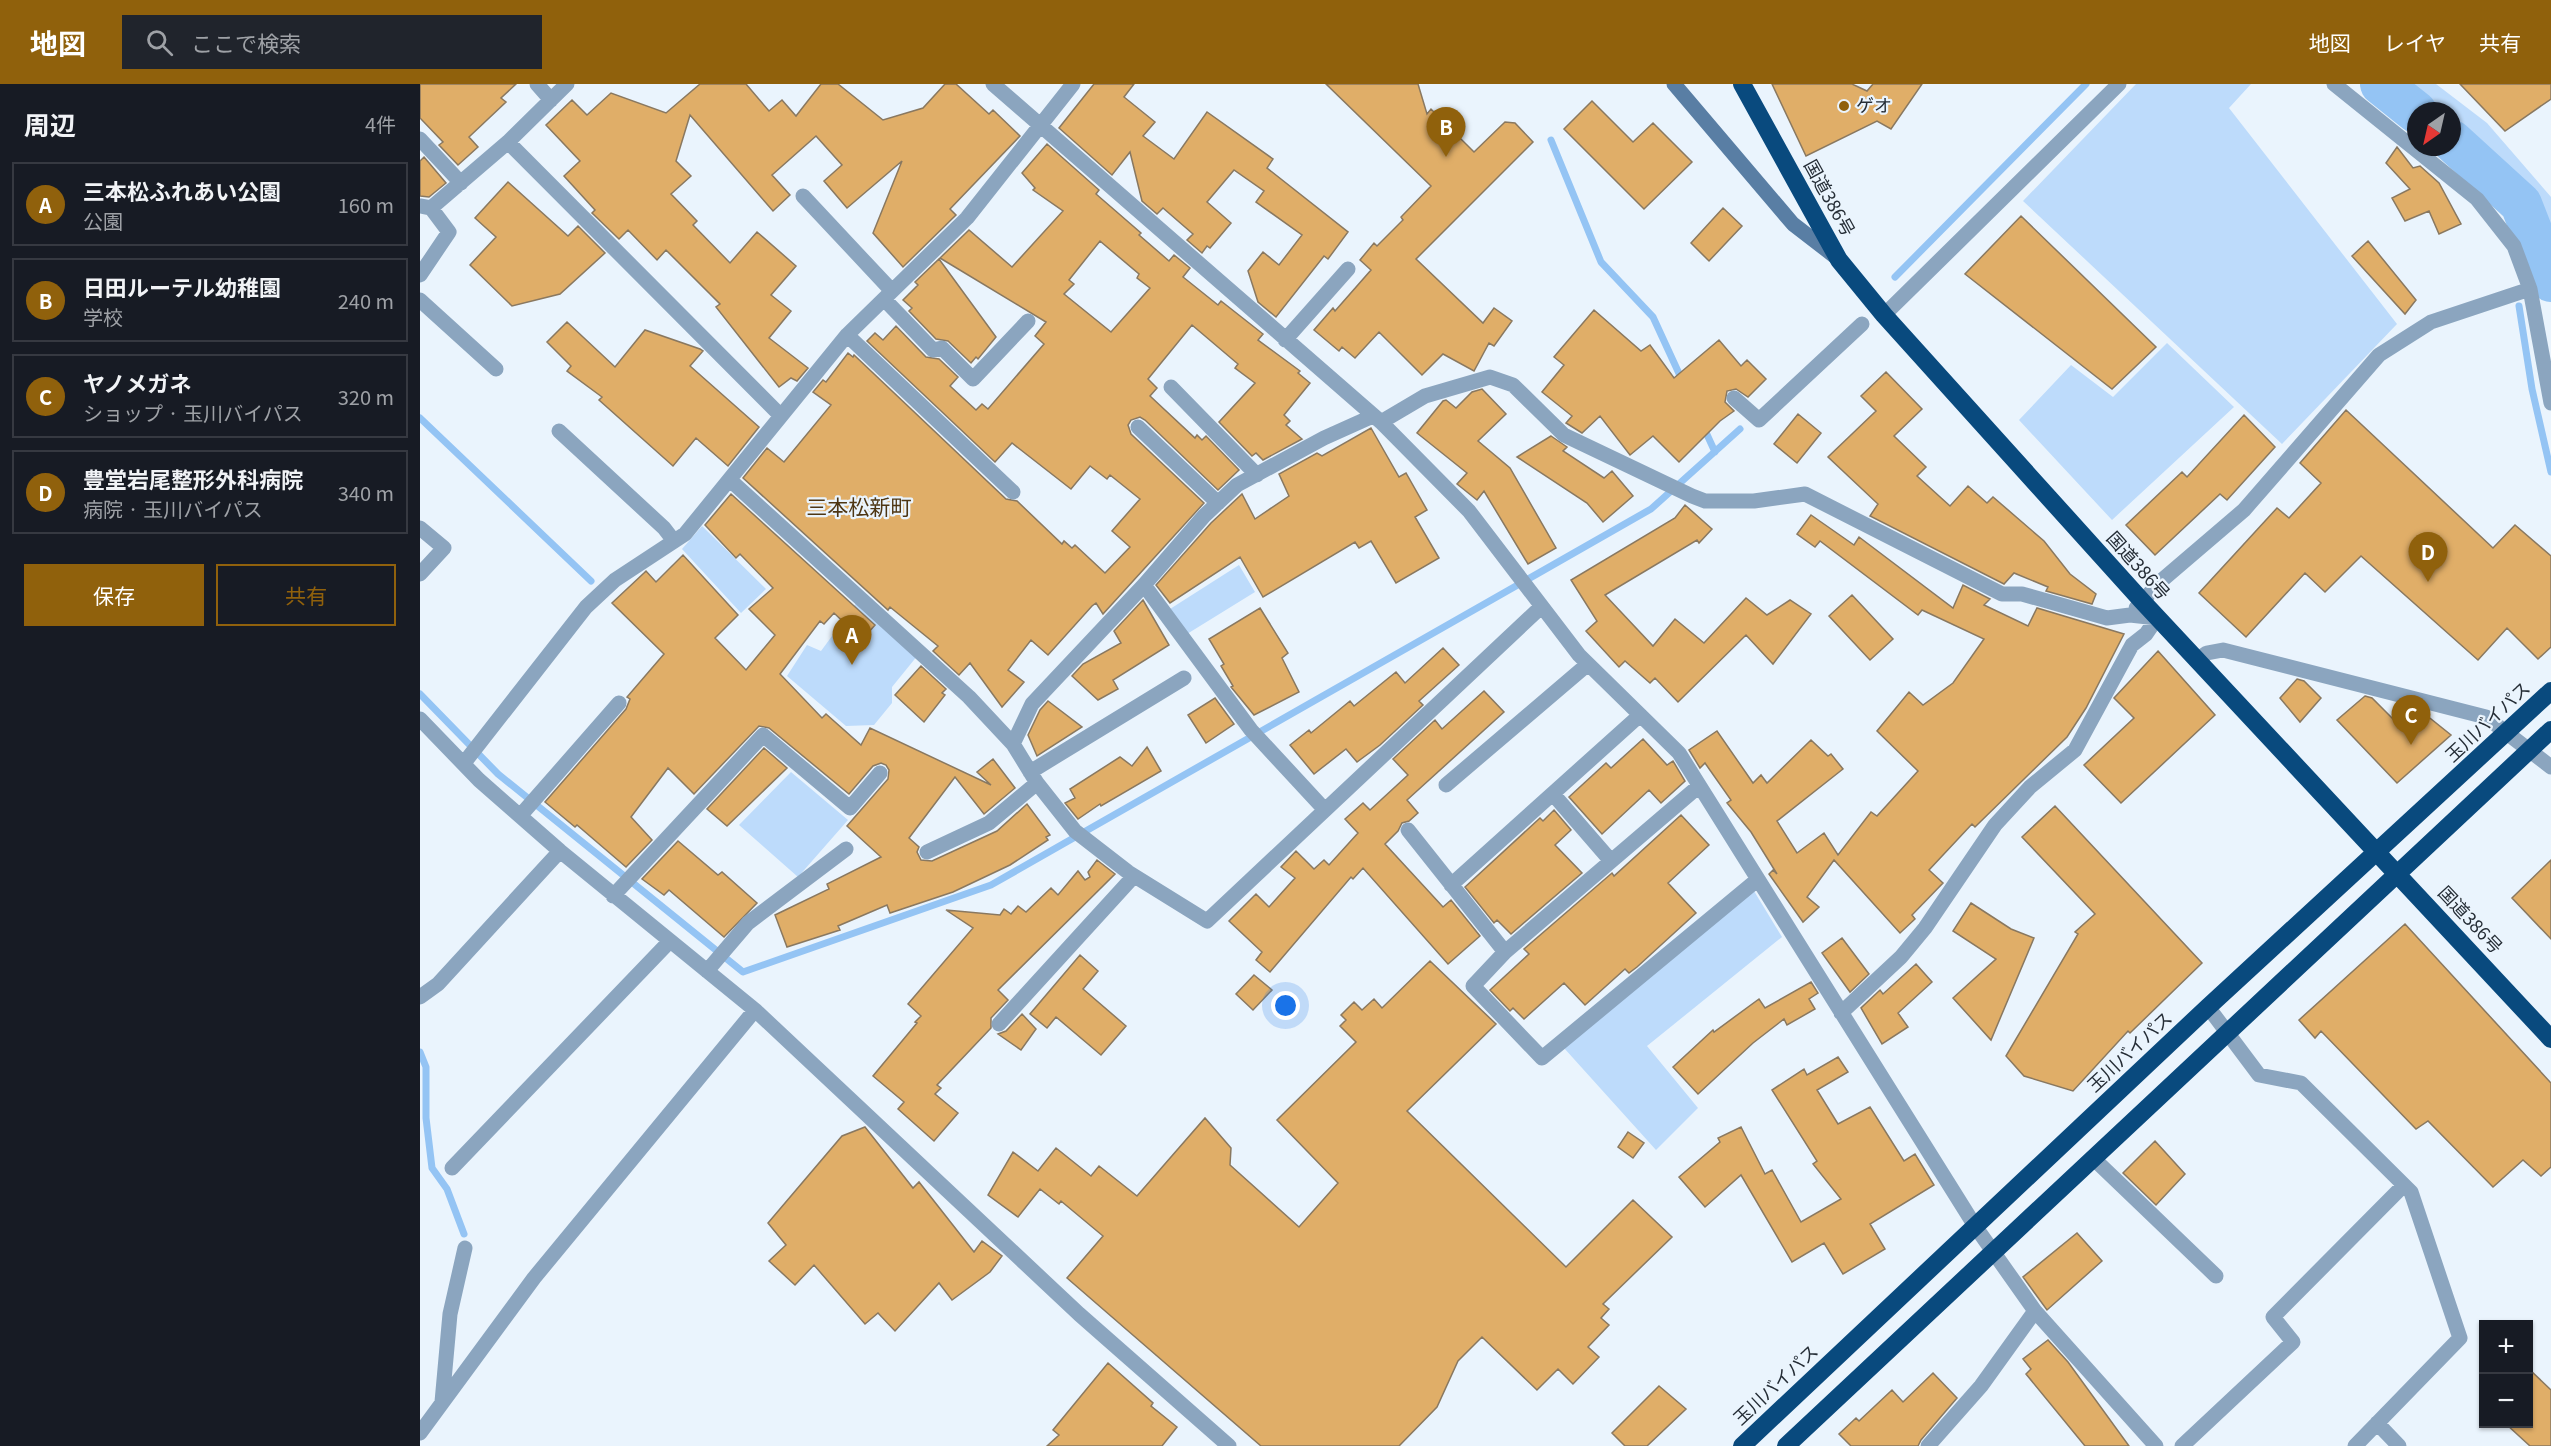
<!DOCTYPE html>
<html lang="ja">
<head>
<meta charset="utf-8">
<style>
	:root { --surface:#171b24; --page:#20242c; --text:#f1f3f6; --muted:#9ea1a6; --line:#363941; --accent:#90610c }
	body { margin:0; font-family:Georgia,"Noto Sans JP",serif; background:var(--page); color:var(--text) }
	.controls { position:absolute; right:18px; bottom:18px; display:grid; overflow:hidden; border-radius:0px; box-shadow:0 2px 4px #0004 }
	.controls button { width:54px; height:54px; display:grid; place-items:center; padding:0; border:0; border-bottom:2px solid var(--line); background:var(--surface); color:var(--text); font:30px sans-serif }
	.compass { position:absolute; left:1987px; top:18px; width:54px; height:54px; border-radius:50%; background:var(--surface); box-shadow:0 2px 4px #0004; rotate:214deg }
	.you { position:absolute; left:866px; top:922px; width:21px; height:21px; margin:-15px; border:4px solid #fff; border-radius:50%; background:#1a73e8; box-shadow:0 0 0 9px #1a73e833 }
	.badge { display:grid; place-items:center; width:39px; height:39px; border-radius:50%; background:var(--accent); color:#fff; font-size:20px; font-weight:700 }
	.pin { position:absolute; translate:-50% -50px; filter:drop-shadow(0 2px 3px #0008) }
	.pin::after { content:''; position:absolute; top:32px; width:21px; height:18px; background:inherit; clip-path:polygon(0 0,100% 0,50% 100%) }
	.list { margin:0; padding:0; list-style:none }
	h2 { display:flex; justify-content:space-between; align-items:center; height:78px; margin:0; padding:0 24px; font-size:26px }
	h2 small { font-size:20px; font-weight:400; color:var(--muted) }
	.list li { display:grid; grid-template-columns:39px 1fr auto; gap:18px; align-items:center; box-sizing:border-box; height:84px; margin:0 12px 12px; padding:0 12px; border:2px solid var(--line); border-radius:0px }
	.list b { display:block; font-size:22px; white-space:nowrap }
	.list p { margin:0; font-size:20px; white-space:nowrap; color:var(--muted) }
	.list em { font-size:20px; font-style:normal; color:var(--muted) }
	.actions { display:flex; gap:12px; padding:18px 24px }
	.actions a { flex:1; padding:14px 0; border:2px solid var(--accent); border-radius:0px; text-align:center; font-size:21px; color:var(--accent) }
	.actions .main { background:var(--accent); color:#fff }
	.icon { flex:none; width:33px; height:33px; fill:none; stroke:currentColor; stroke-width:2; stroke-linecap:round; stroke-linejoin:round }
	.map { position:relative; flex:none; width:2131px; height:1362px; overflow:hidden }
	header { display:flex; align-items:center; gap:36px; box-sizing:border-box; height:84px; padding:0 30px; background:var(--accent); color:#fff }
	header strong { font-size:28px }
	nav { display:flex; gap:33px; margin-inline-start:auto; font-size:21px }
	.search { width:420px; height:54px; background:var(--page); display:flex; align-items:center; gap:15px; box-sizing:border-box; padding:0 21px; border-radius:0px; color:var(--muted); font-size:22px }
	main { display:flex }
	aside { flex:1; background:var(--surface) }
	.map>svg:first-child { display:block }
	.green { fill:#bddbfb }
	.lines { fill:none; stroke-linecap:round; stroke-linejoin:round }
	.stream { stroke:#94c4f4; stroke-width:7 }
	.river { stroke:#94c4f4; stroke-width:42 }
	.building { fill:#e0ae68; stroke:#897860; stroke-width:1.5; fill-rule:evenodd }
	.street { stroke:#8ba5bf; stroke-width:15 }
	.secondary { stroke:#597ea4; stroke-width:15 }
	.highway { stroke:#094a7e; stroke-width:18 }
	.poi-dot { fill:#90610c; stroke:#eaf4fd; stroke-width:2 }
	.labels { text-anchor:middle; stroke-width:4.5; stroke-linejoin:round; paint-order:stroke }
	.poi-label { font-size:18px; fill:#252d36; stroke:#eaf4fd; text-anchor:start }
	.street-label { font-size:18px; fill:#252d36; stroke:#eaf4fd }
	.quarter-label { font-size:21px; fill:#4e3613; stroke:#eaf4fd }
</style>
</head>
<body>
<header>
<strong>地図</strong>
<div class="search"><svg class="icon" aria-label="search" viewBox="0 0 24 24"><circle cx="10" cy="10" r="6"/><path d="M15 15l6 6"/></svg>ここで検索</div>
<nav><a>地図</a><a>レイヤ</a><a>共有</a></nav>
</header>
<main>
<aside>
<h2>周辺<small>4件</small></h2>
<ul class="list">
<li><span class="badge">A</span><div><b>三本松ふれあい公園</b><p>公園</p></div><em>160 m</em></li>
<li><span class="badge">B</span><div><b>日田ルーテル幼稚園</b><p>学校</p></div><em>240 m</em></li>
<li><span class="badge">C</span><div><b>ヤノメガネ</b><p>ショップ · 玉川バイパス</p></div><em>320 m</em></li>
<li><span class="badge">D</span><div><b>豊堂岩尾整形外科病院</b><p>病院 · 玉川バイパス</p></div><em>340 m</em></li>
</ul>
<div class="actions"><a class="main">保存</a><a>共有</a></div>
</aside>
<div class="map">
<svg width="2131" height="1362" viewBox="0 0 2131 1362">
	<rect width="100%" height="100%" fill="#eaf4fd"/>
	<path class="green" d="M1716,0H1831L1809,24L1977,240L1862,360L1603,117Z
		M1979,0H2016L2067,39L2131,113V168L2114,128L2066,73L2032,44V27H2012Z
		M1747,259L1814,323L1692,436L1599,336L1651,281L1693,313Z
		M282,442L346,505L321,529L262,465Z
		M819,481L835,508L767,550L750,525Z
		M437,518L498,571L472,603V619L454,641L426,642L367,592L387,561L401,567Z
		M371,688L428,736L378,793L319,741Z
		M1334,807L1362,853L1227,962L1278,1024L1236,1066L1144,964Z"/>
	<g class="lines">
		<path class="stream" d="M1131,56L1181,178L1233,233L1262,296
			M1475,193L1666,0
			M2099,222L2112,305L2131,388
			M0,334L171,497
			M1284,344L1295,368
			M0,610L78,690L323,888L571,801L1231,425L1320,345
			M0,968L6,983V1034L12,1084L27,1105L44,1150"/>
		<path class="river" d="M1961,0L1996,28
			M2032,57L2101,120L2131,197"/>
	</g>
	<path class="building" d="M0,0H96L81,14L86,18L49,53L58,63L38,81L19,61L23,58L0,34Z
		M280,0H326L349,27L362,16L376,32L401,0H418L463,36L503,24L525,0H536L569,30L573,26L600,52L530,125L536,131L483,183L453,149L482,77L427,124L404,97L422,81L396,52L352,91L370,111L353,127L270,31L256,77L271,92L251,110L277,137L273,141L310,179L337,148L376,182L351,211L371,227L349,254L388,284L377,297L371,294L359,303L296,223L300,220L246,166L237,176L208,146L199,155L172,129L175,126L144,92L160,77L126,41L152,16L167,31L191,9L246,29Z
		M674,0H714L704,13L735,38L723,52L754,75L787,28L853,75L847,84L928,148L908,175L904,172L856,233L838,218L828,187L843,168L859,181L882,151L836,118L844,107L814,86L787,118L811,139L790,164L787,162L782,169L767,156L773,150L743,124L737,130L722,117L710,68L692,91L639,44Z
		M906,0H998L1007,30L1011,25L1054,68L1085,38L1095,39L1113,58L996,175L1063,239L1074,224L1092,237L1074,262L1069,259L1054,287L1023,270L1002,291L959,248L935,274L922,263L919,267L894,246L913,224L915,227L951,186L940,176L954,159L957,162L983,136L981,133L1011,102Z
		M1352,0H1432L1447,7L1453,0H1502L1471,45L1457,37L1386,72Z
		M2040,0H2131V15L2085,47Z
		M1172,17L1213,58L1233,39L1272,78L1224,125L1144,45Z
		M627,60L679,106L676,110L721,149L719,151L749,177L754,171L770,184L763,193L798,221L801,217L843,250L838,256L880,287L878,289L890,299L864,331L870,337L866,341L882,355L843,376L836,369L832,372L799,338L835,299L815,284L818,280L772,241L728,295L737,304L730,312L775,354L777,351L782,356L786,352L819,386L798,406L725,336L720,333L711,336L708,341L711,350L784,419L683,530L676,519L672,522L628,571L611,556L588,586L604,598L582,623L550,579L539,591L513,567L518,562L470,523L468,526L323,394L347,364L364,378L411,321L393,308L403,296L406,298L428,269L433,273L434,271L586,415L597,417L642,460L644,457L652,464L655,461L685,489L710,463L692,447L720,415L690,391L687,395L670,382L651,405L592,359L575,378L447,257L455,249L463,256L476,242L506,273L519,275L538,293L530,302L556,326L562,320L568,325L624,260L615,252L626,238L520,174L549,146L592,183L643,127L613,106L615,104L602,89ZM680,157L719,190L717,194L730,204L691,248L644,210L654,200L649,196Z
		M1977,63L1993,84L2000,82L2019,99L2041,140L2019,150L2009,127L1985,137L1972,114L1990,105L1966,79Z
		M4,73L26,99L9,113L0,112V77Z
		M88,98L148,152L158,142L185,169L140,210L92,222L50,181L76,153L55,134Z
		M1303,124L1322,142L1289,177L1271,159Z
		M1601,132L1736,263L1692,305L1545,190Z
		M1948,157L1996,216L1985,230L1932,172Z
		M519,175L576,253L558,275L556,273L551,279L528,257L516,255L489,227L492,224L483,216L498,201L495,198Z
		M1174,226L1221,267L1230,261L1254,294L1299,256L1321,282L1327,276L1346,295L1328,313L1316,305L1307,307L1305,318L1314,327L1300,337L1259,378L1233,352L1210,371L1180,332L1162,349L1146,339L1152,332L1122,308L1144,281L1134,273Z
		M147,238L195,283L225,246L280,265L283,267L270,282L339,343L308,382L276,354L253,382L179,316L182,313L147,287L151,282L127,258Z
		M1466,288L1502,325L1474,352L1506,383L1497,392L1530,422L1548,402L1567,419L1573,413L1624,457L1650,490L1676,510L1672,520L1626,507L1628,503L1594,489L1584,500L1450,432L1458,420L1408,373L1456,327L1441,312Z
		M1062,305L1086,330L1058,357L1090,384L1136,464L1108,480L1064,407L1057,416L1037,400L1047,389L997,349L1023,317L1026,316L1036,324L1052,308Z
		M1926,326L2073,464L2095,441L2131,472V563L2118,575L2087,544L2058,576L1941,472L1905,508L1885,489L1826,553L1779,509L1857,424L1869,434L1901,399L1880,379Z
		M1378,330L1401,349L1377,379L1354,360Z
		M1824,331L1855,363L1807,416L1800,410L1735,471L1706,441L1762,388L1767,393Z
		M951,344L979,393L986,389L1007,426L995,433L1019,474L976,499L951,457L939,464L935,458L843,513L820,473L750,519L736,501L791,439L822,410L835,435L869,412L859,390L897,369L902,372Z
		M1131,352L1147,363L1143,367L1184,394L1192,387L1213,412L1183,438L1167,419L1097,373Z
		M311,410L455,541L442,556L414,529L404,540L400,537L360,590L402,634L406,630L441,661L450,644L571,701L557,688L573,675L595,704L564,730L535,693L489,754L499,763L497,768L501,776L512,777L577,747L607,720L630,751L626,753L628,756L590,781L533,808L470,829L467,821L418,842L420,846L367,863L355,831L409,805L407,800L461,773L427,742L468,695L469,686L466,681L461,679L453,682L429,710L349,644L339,642L274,710L248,684L211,733L232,756L206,783L157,741L155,743L125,718L206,625L210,615L207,613L244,570L192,519L224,489L226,487L236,498L263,471L318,531L295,554L326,586L355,551L329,525L353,504L320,470L316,474L285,441Z
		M1265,421L1292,445L1279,459L1277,456L1185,511L1233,562L1255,535L1284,559L1326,514L1347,531L1370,516L1391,530L1353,580L1326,551L1258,618L1235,594L1230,599L1205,577L1199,583L1166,547L1177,537L1151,496L1255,434Z
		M1391,431L1434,461L1439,453L1533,524L1543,501L1570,515L1564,521L1608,542L1617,524L1704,550L1666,624L1647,653L1555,743L1552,740L1509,786L1523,799L1492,831L1495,835L1480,849L1414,776L1387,813L1399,823L1383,838L1349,790L1353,786L1357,790L1331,748L1307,719L1311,716L1285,679L1280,684L1269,666L1297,647L1333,699L1341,691L1347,699L1391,656L1408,672L1411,670L1423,685L1357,737L1377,769L1404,749L1418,771L1451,728L1457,732L1498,687L1457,647L1489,608L1503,621L1533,599L1564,555L1502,526L1498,531L1400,457L1395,463L1377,450Z
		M1432,511L1473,555L1450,576L1409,532Z
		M723,516L749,561L693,596L698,605L678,616L652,592L663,580L701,559L694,547Z
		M840,524L868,569L862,574L879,608L834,631L811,603L813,602L801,582L804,580L789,555Z
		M1023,564L1039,581L999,617L1003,621L960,661L937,678L926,665L894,690L870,661L889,646L891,649L930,617L934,622L976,588L985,599Z
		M1738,567L1795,631L1701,719L1664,681L1714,634L1694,614Z
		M501,582L526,605L522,609L525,611L504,638L475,611Z
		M1877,595L1884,597L1901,614L1880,638L1860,614Z
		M1064,607L1084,628L987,716L998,729L989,737L982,739L978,747L965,760L1023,823L1031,816L1060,852L1028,880L943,784L933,795L931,793L850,888L836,876L842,868L809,837L836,810L849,823L875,794L861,783L876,767L894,785L904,776L909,781L938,749L925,735L943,719L950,726L988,691L973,675L1015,636L1022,645Z
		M1945,612L1952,614L1982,644L2001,627L2031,651L1977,699L1917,636Z
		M795,614L814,640L786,659L768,631Z
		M628,617L662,643L617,672L608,651L620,626Z
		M1223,655L1247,681L1253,677L1265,697L1241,719L1229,706L1182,750L1149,713L1186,679L1191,684Z
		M727,663L741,687L681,722L680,720L658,735L645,719L655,714L650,705L700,673L712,682Z
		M344,664L367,684L307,742L287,725Z
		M1635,722L1782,879L1710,949L1708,947L1653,1007L1604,992L1586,972L1658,850L1655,848L1675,830L1602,753Z
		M1134,726L1151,746L1135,761L1162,789L1091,850L1077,836L1074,839L1045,803L1120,734L1123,737Z
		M1261,731L1289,761L1248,799L1276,829L1217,883L1209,889L1205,885L1165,921L1144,899L1104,935L1093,924L1090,927L1070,906L1109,870L1104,865L1192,789L1194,792Z
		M258,757L298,791L302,788L337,819L304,853L249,806L244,811L222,795Z
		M677,776L695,790L578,906L588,916L571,934V944L517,1001L521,1004L515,1010L538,1029L514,1057L478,1025L484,1018L453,992L497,939L495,938L501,932L488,920L553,844L526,826L580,831L584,825L591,830L598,822L606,828L631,804L638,811L658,787L665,796L670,793L668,788Z
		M2131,776V855L2092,814Z
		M1551,819L1591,845L1614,854L1571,956L1533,914L1576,875L1533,847Z
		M1985,840L2131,999V1083L2121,1092L2103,1076L2073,1103L2008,1037L1996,1045L1901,947L1895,954L1879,936Z
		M1422,854L1449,890L1430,908L1402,869Z
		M660,871L678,887L663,905L706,942L681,971L636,933L627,944L610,930Z
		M1010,877L1076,940L987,1027L1146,1183L1213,1116L1252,1153L1183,1220L1189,1225L1181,1234L1189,1241L1168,1263L1179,1273L1153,1300L1138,1285L1117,1306L1062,1253L1038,1277L1017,1323L979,1362H841L647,1194L683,1152L641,1117L639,1120L620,1105L598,1133L568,1111L593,1068L618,1087L636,1064L671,1092L679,1082L717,1112L785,1034L811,1064L810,1081L879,1143L918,1099L857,1036L936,958L920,942L926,936L921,931L934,918L942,926L954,915L962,924Z
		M1496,880L1512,898L1478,929L1488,943L1462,960L1441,924L1460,906L1463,910Z
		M834,891L852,906L833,926L816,910Z
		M1391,898L1398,909L1389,915L1395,925L1367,941L1364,935L1333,959L1278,1010L1253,983L1293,946L1294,948L1339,915L1345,924Z
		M602,930L616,945L601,966L578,950L586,947Z
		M1418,973L1428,988L1397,1006L1418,1040L1450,1023L1484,1077L1495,1070L1514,1101L1450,1140L1465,1165L1423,1190L1404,1159L1372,1178L1321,1091L1285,1123L1259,1093L1300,1058L1298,1054L1321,1043L1345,1090L1352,1086L1381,1138L1421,1115L1393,1080L1397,1077L1352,1006L1384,985L1387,991Z
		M445,1043L493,1104L499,1098L554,1168L562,1157L582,1172L570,1188L532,1216L519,1199L475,1247L458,1229L445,1240L394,1181L375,1201L349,1177L366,1161L348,1139L422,1052Z
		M1208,1048L1224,1059L1213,1074L1198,1063Z
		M1735,1057L1765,1090L1736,1121L1703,1089Z
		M1657,1149L1682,1177L1627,1226L1603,1193Z
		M1628,1256L1648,1278L1709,1362H1665L1606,1290L1611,1285L1603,1275Z
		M688,1279L733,1319L731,1322L757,1343L742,1362H627L639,1351L633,1346Z
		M2109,1285L2131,1306V1362H2110L2086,1340H2109Z
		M1513,1289L1537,1314L1501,1356L1498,1362H1431L1419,1350L1436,1334L1439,1337L1472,1306L1483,1318Z
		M1239,1302L1266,1325L1227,1362H1205L1192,1349Z"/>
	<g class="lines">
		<path class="street" d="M117,0L131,16
			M573,0L961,338L1049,427L1159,571L1259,669L1555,1142L1615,1227L1561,1302L1508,1362
			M0,55L41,99
			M88,58L360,331
			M383,112L472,207
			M0,122L11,124L88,58L147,0
			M0,191L29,148L11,124
			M2110,205L2131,319
			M464,215L513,266L522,264L553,295L608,237
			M0,216L76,285
			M1464,231L1699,0
			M427,251L593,408
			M865,256L928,185
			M751,303L837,391
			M1314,314L1339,336L1442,240
			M953,332L904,354L817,401L784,432L724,501L612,620L593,660L617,699L655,747L708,788L787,837L1121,523
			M961,338L1005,312L1070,293L1093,301L1144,351L1272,412L1285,417H1334L1385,410L1582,510H1602L1687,534L1710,531L1737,534L1726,550L1712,561L1655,666L1610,703L1575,741L1505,844L1481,873L1421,929
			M718,343L798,419
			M139,347L244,444L254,457
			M310,396L549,613L593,660
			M0,444L24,464L0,490
			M724,501L831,646L905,726
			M1716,524L1741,497L1824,426L1959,271L2011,238L2110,205L2094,162L2057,115L1914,0
			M1777,576L1787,569L1803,566L2066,633L2131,683
			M0,635L59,696L140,767L335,926L659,1230L809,1362
			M44,679L166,523L195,496L265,450L427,251L547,134L653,0
			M610,688L764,594
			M1026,701L1168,580
			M1279,702L1085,868L1053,902L1122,974L1337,796
			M1133,710L1191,777
			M100,732L199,619
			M988,746L1085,868
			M507,768L569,739L617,699
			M1031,801L1219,632
			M193,812L343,651L430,724L460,689
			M287,887L328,839L426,765
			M0,913L18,900L140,767
			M1788,923L1839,991L1881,999L1991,1108L2040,1254L1935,1362
			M579,940L714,792
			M1674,1075L1796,1192
			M32,1084L250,857
			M1615,1227L1736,1362
			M22,1318L30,1230L45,1164
			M1957,1339L1979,1362
			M0,1349L114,1194L335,926
			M1762,1362L1873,1258L1853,1233L1984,1101"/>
		<path class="secondary" d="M1254,0L1373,140L1417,174"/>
		<path class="highway" d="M1322,0L1419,176L1464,231L1722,517L2131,955
			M1322,1362L1788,923L2131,607
			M1366,1362L2131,646"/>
	</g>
	<circle class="poi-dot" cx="1424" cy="22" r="6"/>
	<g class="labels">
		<g class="poi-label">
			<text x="1436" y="28">ゲオ</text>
		</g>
		<g class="street-label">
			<text transform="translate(1409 114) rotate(61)" y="6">国道386号</text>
			<text transform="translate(1718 482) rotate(48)" y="6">国道386号</text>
			<text transform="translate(2068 638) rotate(-43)" y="6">玉川バイパス</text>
			<text transform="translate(2050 836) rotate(47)" y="6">国道386号</text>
			<text transform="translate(1710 968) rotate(-43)" y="6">玉川バイパス</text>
			<text transform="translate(1356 1301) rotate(-43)" y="6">玉川バイパス</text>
		</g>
		<g class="quarter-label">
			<text x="439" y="431">三本松新町</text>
		</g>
	</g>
</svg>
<div class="controls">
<button>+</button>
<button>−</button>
</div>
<svg class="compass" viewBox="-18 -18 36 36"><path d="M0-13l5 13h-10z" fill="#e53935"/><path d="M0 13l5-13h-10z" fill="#9ea1a6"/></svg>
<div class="you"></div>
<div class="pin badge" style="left:432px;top:581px">A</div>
<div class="pin badge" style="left:1026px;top:73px">B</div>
<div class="pin badge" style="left:1991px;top:661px">C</div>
<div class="pin badge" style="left:2008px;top:498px">D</div>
</div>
</main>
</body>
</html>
